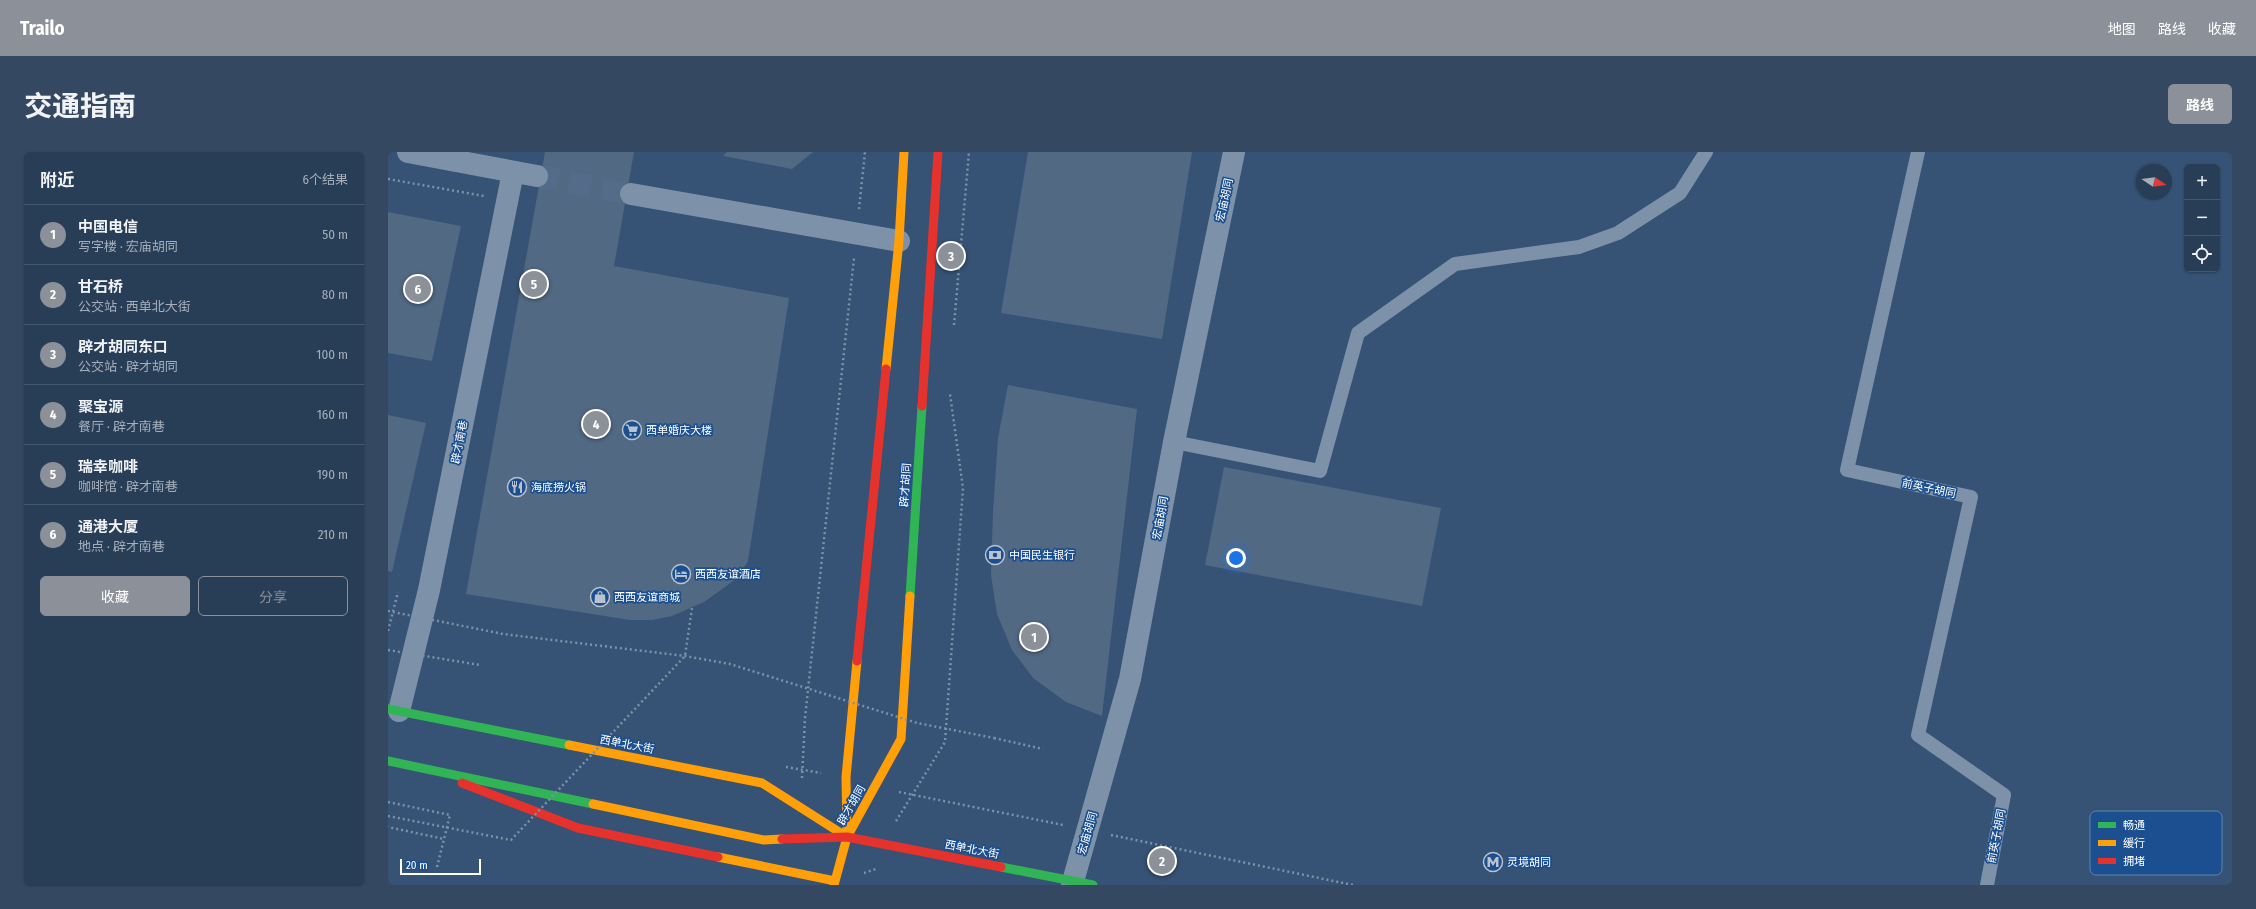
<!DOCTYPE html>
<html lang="zh">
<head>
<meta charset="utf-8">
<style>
	:root { --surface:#283e57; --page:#344961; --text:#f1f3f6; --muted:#a5aeba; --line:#44576d; --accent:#8c9099 }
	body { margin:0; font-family:"Fira Sans Condensed","Noto Sans SC",sans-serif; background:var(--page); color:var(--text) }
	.controls { position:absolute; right:12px; top:12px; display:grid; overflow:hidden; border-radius:6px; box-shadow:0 1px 3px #0004 }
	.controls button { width:36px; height:36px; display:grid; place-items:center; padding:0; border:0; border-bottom:1px solid var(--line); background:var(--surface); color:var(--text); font:20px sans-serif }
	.compass { position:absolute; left:1748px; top:12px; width:36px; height:36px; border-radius:50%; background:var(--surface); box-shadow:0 1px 3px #0004; rotate:103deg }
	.scale { position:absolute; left:12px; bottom:10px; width:81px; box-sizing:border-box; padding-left:4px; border:2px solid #fff; border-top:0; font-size:11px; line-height:14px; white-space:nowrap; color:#fff; -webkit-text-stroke:3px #1b4f8f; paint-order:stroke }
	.you { position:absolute; left:848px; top:406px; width:14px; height:14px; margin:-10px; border:3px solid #fff; border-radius:50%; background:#1a73e8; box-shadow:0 0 0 6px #1a73e833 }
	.badge { display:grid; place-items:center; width:26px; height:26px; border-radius:50%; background:var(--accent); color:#fff; font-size:13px; font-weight:700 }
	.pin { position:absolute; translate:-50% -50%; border:2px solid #fff; box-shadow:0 1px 4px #0006 }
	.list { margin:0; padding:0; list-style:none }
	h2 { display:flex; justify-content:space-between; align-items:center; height:52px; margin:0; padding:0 16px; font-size:17px }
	h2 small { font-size:13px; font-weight:400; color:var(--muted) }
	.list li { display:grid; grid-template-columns:26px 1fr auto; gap:12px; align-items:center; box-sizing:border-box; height:60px; padding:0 16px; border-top:1px solid var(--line) }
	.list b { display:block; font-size:15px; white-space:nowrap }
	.list p { margin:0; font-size:13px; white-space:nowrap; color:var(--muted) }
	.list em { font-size:13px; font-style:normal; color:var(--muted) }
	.actions { display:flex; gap:8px; padding:12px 16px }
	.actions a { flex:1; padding:9px 0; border:1px solid var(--accent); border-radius:6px; text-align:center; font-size:14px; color:var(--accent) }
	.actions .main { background:var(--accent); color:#fff }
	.icon { flex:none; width:22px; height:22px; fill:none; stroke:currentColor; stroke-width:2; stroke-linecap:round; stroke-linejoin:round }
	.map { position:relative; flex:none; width:1844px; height:733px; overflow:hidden; border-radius:6px }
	header { display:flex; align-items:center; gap:24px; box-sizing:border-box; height:56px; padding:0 20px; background:var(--accent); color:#fff }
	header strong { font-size:19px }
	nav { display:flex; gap:22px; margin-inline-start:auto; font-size:14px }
	.intro { display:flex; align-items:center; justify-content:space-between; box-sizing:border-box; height:96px; padding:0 24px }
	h1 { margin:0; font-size:28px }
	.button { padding:10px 18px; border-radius:6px; background:var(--accent); color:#fff; font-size:14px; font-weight:700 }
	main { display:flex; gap:24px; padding:0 24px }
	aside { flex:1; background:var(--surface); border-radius:6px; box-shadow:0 1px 3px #0004 }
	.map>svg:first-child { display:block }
	.building { fill:#526984 }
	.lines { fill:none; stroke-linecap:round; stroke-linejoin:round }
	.street-tunnel { stroke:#546c89; stroke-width:22; stroke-dasharray:22 11; stroke-linecap:butt }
	.path { stroke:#7d92a8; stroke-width:2.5; stroke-dasharray:2 3; stroke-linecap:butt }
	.lane { stroke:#7d92a8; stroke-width:14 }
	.street { stroke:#7d92a8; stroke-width:22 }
	.fast { stroke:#30b455; stroke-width:9 }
	.slow { stroke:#ff9f0a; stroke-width:9 }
	.jam { stroke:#e5322d; stroke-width:9 }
	.path-bridge { stroke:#7d92a8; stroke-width:2.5; stroke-dasharray:2 3; stroke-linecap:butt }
	.labels { text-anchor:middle; stroke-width:3.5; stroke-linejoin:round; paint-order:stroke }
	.street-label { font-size:11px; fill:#fff; stroke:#1b4f8f }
	.poi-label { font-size:11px; fill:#fff; stroke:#1b4f8f; text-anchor:start }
	.key { fill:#1b4f8f; stroke:#5f84b1; stroke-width:1 }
	.key-label { font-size:11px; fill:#fff }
</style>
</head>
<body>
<header>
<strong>Trailo</strong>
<nav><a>地图</a><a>路线</a><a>收藏</a></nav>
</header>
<div class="intro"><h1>交通指南</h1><a class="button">路线</a></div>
<main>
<aside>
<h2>附近<small>6个结果</small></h2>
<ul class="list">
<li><span class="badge">1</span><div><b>中国电信</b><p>写字楼 · 宏庙胡同</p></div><em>50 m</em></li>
<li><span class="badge">2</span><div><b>甘石桥</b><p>公交站 · 西单北大街</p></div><em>80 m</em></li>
<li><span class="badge">3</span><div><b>辟才胡同东口</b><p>公交站 · 辟才胡同</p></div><em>100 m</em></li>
<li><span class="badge">4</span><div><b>聚宝源</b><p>餐厅 · 辟才南巷</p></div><em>160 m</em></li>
<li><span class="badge">5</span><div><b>瑞幸咖啡</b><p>咖啡馆 · 辟才南巷</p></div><em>190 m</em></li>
<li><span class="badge">6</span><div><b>通港大厦</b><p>地点 · 辟才南巷</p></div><em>210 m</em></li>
</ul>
<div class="actions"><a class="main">收藏</a><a>分享</a></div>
</aside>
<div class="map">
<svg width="1844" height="733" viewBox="0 0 1844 733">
	<rect width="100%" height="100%" fill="#365274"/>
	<path class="building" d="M157,0H246L226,114L401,146L360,409L348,427L316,450L284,464L264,468H242L78,442Z
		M339,0H425L404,17L335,4Z
		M640,0H804L774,187L613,161Z
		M0,60L73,74L44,209L0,201Z
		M620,233L749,257L714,564L678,550L645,526L624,498L609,462L603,423L605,359L610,286Z
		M0,263L38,271L4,420L0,419Z
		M836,315L1053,356L1034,454L817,413Z"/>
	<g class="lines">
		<path class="street-tunnel" d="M149,24L243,42"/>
		<path class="path" d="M0,27L96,44
			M471,57L477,0
			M566,173L581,0
			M606,586L655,597
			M398,615L433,621
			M414,626L417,566L466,106
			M511,640L675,673
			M0,650L62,663L56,687L0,675
			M508,669L557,590L575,336L562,242
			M723,683L965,733
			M49,715L56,687
			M476,721L488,717"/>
		<path class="lane" d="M1530,0L1459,318L1583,345L1530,583L1616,643L1599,733
			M786,290L932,319L970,181L1067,112L1191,95L1230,81L1292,41L1318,0"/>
		<path class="street" d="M20,0L149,24
			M243,42L511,89
			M11,559L41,438L125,20
			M684,733L742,527L786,290L846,0"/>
		<path class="fast" d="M522,444L534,254
			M0,557L181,593
			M0,609L205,652
			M613,715L705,733"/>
		<path class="slow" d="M498,217L511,89L516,0
			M181,593L374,631L459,685
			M205,652L376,688L394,687
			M459,684L458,625L469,509
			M330,705L447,729
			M446,733L459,685L513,587L522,444"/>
		<path class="jam" d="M534,254L550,0
			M469,509L498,217
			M74,631L190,676L330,705
			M394,687L459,685L613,715"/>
		<path class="path-bridge" d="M0,459L115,482L297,504L342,512L529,571L606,586
			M0,479L10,440
			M0,498L92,513
			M0,664L123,688L297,504L304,456"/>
	</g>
	<defs>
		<symbol id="supermarket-ring" viewBox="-11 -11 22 22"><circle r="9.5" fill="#1b4f8f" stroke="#b9c2ce" stroke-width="1.5"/><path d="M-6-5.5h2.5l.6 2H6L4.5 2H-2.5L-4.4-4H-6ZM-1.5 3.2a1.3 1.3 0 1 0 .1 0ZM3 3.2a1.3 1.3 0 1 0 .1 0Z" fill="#b9c2ce"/></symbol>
		<symbol id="restaurant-ring" viewBox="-11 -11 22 22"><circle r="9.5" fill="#1b4f8f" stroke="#b9c2ce" stroke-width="1.5"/><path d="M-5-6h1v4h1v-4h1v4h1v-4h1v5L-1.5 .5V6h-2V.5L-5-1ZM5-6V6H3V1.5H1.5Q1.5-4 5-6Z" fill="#b9c2ce"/></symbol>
		<symbol id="bank-ring" viewBox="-11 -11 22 22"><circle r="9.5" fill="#1b4f8f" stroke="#b9c2ce" stroke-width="1.5"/><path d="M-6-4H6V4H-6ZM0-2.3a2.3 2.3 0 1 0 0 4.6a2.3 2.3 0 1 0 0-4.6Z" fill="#b9c2ce"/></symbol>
		<symbol id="hotel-ring" viewBox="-11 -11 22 22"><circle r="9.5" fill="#1b4f8f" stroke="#b9c2ce" stroke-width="1.5"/><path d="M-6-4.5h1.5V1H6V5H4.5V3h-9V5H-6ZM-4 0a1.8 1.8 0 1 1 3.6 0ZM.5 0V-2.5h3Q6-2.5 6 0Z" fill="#b9c2ce"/></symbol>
		<symbol id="shop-ring" viewBox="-11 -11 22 22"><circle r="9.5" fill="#1b4f8f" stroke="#b9c2ce" stroke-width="1.5"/><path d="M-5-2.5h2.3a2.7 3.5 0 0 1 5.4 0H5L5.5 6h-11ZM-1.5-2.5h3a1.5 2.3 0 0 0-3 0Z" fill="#b9c2ce"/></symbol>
		<symbol id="metro-ring" viewBox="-11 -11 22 22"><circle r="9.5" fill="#1b4f8f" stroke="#b9c2ce" stroke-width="1.5"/><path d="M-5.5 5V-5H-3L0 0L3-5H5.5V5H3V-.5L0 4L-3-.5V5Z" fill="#b9c2ce"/></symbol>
	</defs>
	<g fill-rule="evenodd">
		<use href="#supermarket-ring" x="233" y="267" width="22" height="22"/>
		<use href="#restaurant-ring" x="118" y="324" width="22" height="22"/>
		<use href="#bank-ring" x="596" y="392" width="22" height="22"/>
		<use href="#hotel-ring" x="282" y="411" width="22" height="22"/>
		<use href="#shop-ring" x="201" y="434" width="22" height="22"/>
		<use href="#metro-ring" x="1094" y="699" width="22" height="22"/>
	</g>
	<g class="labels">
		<g class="street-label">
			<text transform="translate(836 48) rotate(-78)" y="4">宏庙胡同</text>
			<text transform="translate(71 290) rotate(-79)" y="4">辟才南巷</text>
			<text transform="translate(517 333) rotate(-86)" y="4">辟才胡同</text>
			<text transform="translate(1541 336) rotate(12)" y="4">前英子胡同</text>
			<text transform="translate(772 366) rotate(-80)" y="4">宏庙胡同</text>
			<text transform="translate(239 592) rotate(11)" y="4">西单北大街</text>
			<text transform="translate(463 653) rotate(-60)" y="4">辟才胡同</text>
			<text transform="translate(699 681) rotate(-74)" y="4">宏庙胡同</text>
			<text transform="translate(1608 684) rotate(-79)" y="4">前英子胡同</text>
			<text transform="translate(584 697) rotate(11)" y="4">西单北大街</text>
		</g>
		<g class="poi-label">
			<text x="258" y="282">西单婚庆大楼</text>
			<text x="143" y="339">海底捞火锅</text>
			<text x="621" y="407">中国民生银行</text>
			<text x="307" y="426">西西友谊酒店</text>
			<text x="226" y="449">西西友谊商城</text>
			<text x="1119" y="714">灵境胡同</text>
		</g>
	</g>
	<rect x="1702" y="659" width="132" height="64" rx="6" class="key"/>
	<rect x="1710" y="670" width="18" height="6" fill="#30b455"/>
	<rect x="1710" y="688" width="18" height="6" fill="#ff9f0a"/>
	<rect x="1710" y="706" width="18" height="6" fill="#e5322d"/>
	<g class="key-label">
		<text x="1735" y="677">畅通</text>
		<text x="1735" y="695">缓行</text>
		<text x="1735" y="713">拥堵</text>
	</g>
</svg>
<div class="controls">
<button>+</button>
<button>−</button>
<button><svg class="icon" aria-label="locate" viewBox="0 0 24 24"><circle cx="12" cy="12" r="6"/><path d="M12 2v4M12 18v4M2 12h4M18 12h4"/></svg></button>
</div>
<svg class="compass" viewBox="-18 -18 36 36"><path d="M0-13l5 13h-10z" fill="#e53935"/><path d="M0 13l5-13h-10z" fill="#a5aeba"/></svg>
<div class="scale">20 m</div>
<div class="you"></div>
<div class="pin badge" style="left:646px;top:485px">1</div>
<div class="pin badge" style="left:774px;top:709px">2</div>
<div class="pin badge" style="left:563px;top:104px">3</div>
<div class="pin badge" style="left:208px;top:272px">4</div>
<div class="pin badge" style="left:146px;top:132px">5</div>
<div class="pin badge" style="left:30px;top:137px">6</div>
</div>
</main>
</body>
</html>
